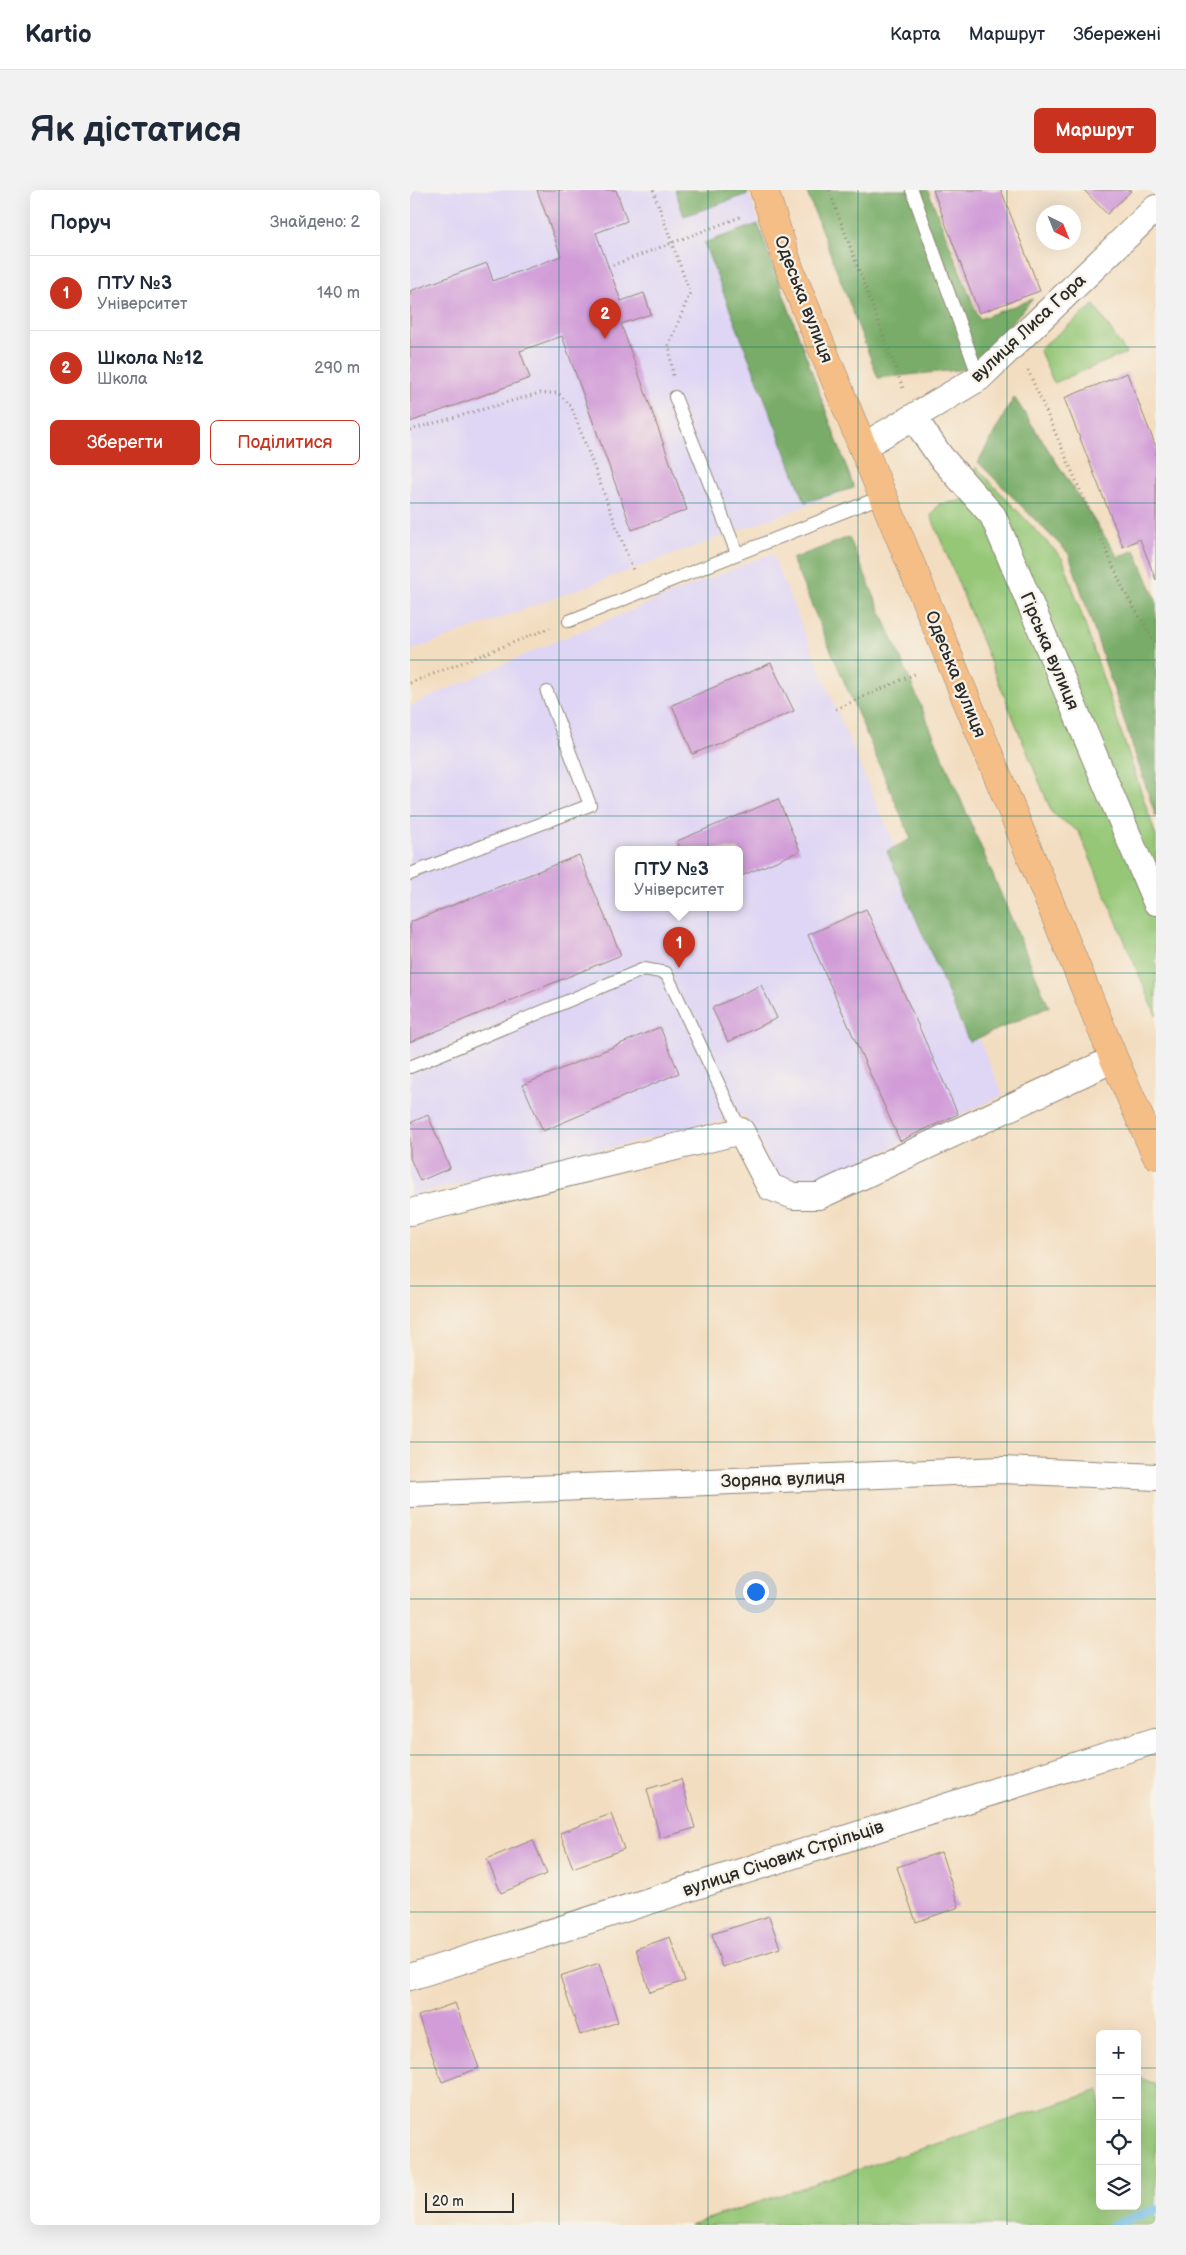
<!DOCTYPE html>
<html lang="uk">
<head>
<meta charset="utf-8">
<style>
	:root { --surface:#fff; --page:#f2f2f3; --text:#1f2937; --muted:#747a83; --line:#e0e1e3; --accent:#c8321e }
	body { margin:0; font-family:"Balsamiq Sans",sans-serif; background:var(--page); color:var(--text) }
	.controls { position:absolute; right:15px; bottom:15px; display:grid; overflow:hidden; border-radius:8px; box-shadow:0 5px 20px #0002 }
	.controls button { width:45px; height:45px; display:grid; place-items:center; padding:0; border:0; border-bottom:1px solid var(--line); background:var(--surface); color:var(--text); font:25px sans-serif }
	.compass { position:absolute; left:626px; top:15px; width:45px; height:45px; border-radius:50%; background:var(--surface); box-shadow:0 5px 20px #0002; rotate:137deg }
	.scale { position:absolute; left:15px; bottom:12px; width:89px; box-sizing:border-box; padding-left:5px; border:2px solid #2b2b2b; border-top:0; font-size:14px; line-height:18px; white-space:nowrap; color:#2b2b2b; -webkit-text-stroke:4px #f7f3e8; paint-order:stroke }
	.you { position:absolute; left:345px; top:1401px; width:18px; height:18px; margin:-12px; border:4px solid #fff; border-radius:50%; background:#1a73e8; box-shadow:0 0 0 8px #1a73e833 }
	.badge { display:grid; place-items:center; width:32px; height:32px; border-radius:50%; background:var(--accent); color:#fff; font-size:16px; font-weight:700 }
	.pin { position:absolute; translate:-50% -41px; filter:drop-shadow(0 1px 2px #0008) }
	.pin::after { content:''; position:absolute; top:26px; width:18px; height:15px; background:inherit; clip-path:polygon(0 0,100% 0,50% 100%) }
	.popup { position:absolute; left:205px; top:656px; width:128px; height:65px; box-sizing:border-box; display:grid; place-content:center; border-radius:8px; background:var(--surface); filter:drop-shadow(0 1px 4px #0005); font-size:16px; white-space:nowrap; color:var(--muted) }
	.popup b { font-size:19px; color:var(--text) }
	.popup::after { content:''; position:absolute; left:50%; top:100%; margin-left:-10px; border:10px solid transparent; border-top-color:var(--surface) }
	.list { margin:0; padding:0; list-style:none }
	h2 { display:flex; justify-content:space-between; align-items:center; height:65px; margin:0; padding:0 20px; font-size:21px }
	h2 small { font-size:16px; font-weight:400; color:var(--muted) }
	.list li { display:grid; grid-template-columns:32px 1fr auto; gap:15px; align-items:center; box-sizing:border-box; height:75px; padding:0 20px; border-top:1px solid var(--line) }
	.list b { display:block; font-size:19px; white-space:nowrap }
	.list p { margin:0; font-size:16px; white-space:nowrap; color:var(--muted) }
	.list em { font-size:16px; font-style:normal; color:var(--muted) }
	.actions { display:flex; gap:10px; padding:15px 20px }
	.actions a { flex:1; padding:11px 0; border:1px solid var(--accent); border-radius:8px; text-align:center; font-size:18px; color:var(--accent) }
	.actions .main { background:var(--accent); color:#fff }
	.icon { flex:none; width:28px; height:28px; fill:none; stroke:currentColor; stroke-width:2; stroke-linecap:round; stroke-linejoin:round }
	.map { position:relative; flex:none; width:746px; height:2035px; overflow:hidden; border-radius:8px }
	header { display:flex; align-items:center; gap:30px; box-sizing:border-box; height:70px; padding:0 25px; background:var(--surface); border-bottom:1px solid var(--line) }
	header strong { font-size:24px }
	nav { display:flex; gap:28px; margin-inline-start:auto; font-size:18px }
	.intro { display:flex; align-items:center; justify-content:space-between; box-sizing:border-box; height:120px; padding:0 30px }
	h1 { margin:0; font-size:35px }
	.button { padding:12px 22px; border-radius:8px; background:var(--accent); color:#fff; font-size:18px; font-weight:700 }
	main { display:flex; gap:30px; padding:0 30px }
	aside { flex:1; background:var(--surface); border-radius:8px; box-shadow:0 5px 20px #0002 }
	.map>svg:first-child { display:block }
	.built { fill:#dfd5f5; fill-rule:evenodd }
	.green { fill:#95c777; stroke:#607951 }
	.forest { fill:#78ac68; stroke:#526c4a }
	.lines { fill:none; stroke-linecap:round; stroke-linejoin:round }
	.stream { stroke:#71c2ec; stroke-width:9 }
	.building { fill:#d19cd8 }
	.service-casing { stroke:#8f8476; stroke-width:14 }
	.minor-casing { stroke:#8f8476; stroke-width:28 }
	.primary-casing { stroke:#8f8476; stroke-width:29 }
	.path { stroke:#8f8476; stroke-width:3; stroke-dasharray:1 4; stroke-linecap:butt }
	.service { stroke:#fff; stroke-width:12 }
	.minor { stroke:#fff; stroke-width:26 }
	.primary { stroke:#f6be87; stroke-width:28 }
	.grid { fill:none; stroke:#0f766e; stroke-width:1; stroke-opacity:0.55 }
	.labels { text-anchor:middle; stroke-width:4.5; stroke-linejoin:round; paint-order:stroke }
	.street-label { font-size:18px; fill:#2b2b2b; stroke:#f7f3e8 }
</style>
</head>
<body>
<header>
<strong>Kartio</strong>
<nav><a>Карта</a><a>Маршрут</a><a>Збережені</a></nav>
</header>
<div class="intro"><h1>Як дістатися</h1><a class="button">Маршрут</a></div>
<main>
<aside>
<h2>Поруч<small>Знайдено: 2</small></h2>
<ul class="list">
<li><span class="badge">1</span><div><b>ПТУ №3</b><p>Університет</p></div><em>140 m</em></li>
<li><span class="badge">2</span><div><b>Школа №12</b><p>Школа</p></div><em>290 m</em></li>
</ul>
<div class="actions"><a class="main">Зберегти</a><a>Поділитися</a></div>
</aside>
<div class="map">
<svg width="746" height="2035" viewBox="0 0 746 2035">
	<rect width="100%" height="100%" fill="#f7f3e8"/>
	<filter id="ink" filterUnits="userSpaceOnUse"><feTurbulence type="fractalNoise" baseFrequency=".02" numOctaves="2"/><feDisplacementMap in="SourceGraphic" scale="10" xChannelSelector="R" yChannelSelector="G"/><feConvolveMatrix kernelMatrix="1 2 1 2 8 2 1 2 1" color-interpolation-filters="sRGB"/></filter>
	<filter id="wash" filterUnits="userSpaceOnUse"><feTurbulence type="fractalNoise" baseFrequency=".0096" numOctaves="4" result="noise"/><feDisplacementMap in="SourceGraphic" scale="20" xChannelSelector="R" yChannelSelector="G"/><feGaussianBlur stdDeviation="1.12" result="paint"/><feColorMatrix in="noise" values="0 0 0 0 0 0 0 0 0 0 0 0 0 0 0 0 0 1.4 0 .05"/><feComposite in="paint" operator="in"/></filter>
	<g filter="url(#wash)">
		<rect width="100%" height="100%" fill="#f3ddc0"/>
		<path class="built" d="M0,0H337L444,298L0,461Z
			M362,363L426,519L593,905L404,994L368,988L335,925L0,1006V516L139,454ZM209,659H329V717H209Z"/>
		<path class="green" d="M684,115L716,163L644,193L629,159Z
			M566,277L653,369L746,646V825L669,642L642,623L521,326L529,314L550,311Z
			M729,1887L746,1895V2035H279L690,1900V2016H727V1888Z"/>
		<path class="forest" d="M265,0H337L338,4L274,26Z
			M396,0H518L569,129L623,109L558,179L468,188Z
			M348,34L444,298L395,312L294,53Z
			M604,207L708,367L725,360L746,410V627L659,364L568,272Z
			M439,347L639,817L559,852L477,661L501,649L382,369Z"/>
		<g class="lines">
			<path class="stream" d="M703,2035L746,2019"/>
		</g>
		<g id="blocks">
			<path class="building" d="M127,0H206L217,31L186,43L211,111L234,103L241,124L211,134L277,320L222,340L152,146L110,161L120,188L0,232V101L77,73L83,91L151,66Z
				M523,0H591L630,101L569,123Z
				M674,0H722L697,24Z
				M717,183L746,257V390L730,349L713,357L654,208Z
				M361,473L384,521L283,564L262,515Z
				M368,609L390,661L329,687V659H270L267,651Z
				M169,665L211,765L0,852V732Z
				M456,719L548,924L490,951L398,745Z
				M351,795L367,828L318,852L302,818Z
				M250,837L269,883L133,941L113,895Z
				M18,925L40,978L10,991L0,968V933Z
				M271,1589L285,1638L250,1648L237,1599Z
				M201,1624L214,1659L163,1678L150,1643Z
				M123,1650L137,1684L91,1703L77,1669Z
				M531,1662L549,1717L506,1732L487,1677Z
				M359,1726L370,1758L312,1777L302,1744Z
				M260,1747L275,1791L240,1802L226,1759Z
				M189,1773L208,1832L170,1845L150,1786Z
				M45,1813L69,1878L32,1892L8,1826Z"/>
		</g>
	</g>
	<g filter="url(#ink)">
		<use href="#blocks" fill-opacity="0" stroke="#8f8476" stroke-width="1"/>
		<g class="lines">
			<defs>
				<path id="service" d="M502,0L569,188
					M265,207L327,363
					M159,431L473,306
					M0,684L180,615L137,502
					M0,877L234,779L256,783L331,941"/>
				<path id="minor" d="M504,228L530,266L583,326L746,712
					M452,257L569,188L746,18
					M0,1022L331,941L360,997L384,1006H409L704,869
					M0,1304L593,1280L746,1287
					M0,1787L746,1550"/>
				<path id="primary" d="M354,0L380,80L704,869L746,965"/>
			</defs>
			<use href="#service" class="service-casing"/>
			<use href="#minor" class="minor-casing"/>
			<use href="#primary" class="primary-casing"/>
			<path class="path" d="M243,0L280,103L259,155L263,186
				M419,0L494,201
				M198,77L333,26
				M618,180L714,401L746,454
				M0,240L130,203H148L161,216L224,383
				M0,493L140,438
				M426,519L507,483"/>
			<use href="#service" class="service"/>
			<use href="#minor" class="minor"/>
			<use href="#primary" class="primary"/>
		</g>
	</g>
	<path class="grid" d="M149,0V2035M298,0V2035M448,0V2035M597,0V2035M0,157H746M0,313H746M0,470H746M0,626H746M0,783H746M0,939H746M0,1096H746M0,1252H746M0,1409H746M0,1565H746M0,1722H746M0,1878H690M727,1878H746"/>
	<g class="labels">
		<g class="street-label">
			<text transform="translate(394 109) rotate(69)" y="6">Одеська вулиця</text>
			<text transform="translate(618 138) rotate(-43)" y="6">вулиця Лиса Гора</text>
			<text transform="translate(640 461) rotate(67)" y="6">Гірська вулиця</text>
			<text transform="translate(546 484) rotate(68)" y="6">Одеська вулиця</text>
			<text transform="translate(373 1289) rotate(-2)" y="6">Зоряна вулиця</text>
			<text transform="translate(373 1668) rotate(-18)" y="6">вулиця Січових Стрільців</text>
		</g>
	</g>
</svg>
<div class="controls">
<button>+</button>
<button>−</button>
<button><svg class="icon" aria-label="locate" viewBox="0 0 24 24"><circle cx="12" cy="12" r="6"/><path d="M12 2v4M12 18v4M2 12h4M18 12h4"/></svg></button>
<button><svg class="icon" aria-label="layers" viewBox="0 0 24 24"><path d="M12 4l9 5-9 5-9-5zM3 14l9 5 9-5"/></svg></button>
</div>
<svg class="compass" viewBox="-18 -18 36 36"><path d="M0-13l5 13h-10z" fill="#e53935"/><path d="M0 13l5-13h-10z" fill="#747a83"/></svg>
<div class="scale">20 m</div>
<div class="you"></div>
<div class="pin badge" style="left:269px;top:778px">1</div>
<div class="popup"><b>ПТУ №3</b>Університет</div>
<div class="pin badge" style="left:195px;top:149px">2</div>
</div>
</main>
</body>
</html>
